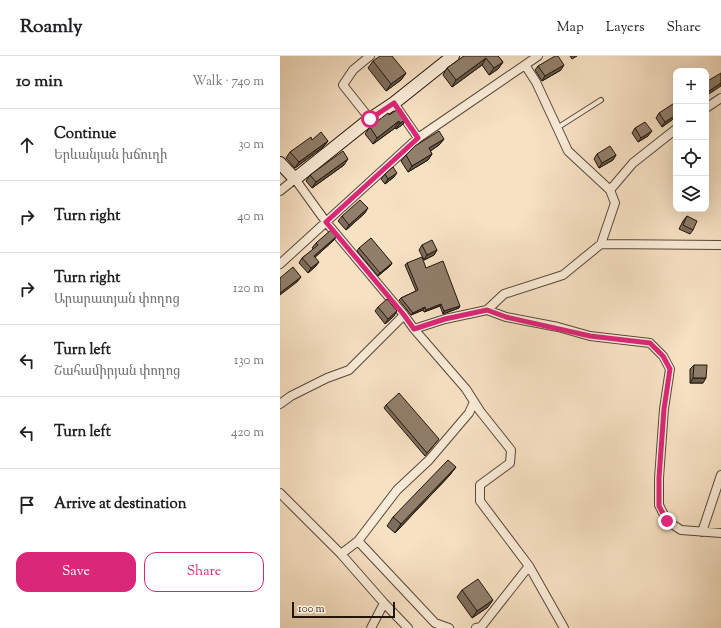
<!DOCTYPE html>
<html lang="en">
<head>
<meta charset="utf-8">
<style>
	:root { --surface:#fff; --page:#f6f6f6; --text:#202124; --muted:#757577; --line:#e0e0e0; --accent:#db2777 }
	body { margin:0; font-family:"Sorts Mill Goudy","Noto Serif Armenian",serif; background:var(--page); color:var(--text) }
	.controls { position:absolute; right:12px; top:12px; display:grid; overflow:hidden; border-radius:8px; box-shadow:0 4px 16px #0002 }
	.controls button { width:36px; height:36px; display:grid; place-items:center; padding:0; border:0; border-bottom:1px solid var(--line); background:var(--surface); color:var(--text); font:20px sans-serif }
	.scale { position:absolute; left:12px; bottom:10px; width:103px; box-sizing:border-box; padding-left:4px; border:2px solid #22150c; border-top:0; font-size:11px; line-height:14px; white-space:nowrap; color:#22150c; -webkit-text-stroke:3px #faecd8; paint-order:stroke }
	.stop { position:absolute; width:12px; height:12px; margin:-9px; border:3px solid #db2777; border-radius:50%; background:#fff }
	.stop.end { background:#db2777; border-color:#fff; box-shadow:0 1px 4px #0008 }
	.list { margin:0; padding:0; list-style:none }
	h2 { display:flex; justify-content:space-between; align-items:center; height:52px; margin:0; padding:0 16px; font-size:17px }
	h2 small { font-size:13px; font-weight:400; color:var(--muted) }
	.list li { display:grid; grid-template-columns:26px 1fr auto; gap:12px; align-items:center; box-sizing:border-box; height:72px; padding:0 16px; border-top:1px solid var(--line) }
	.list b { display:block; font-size:15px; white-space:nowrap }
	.list p { margin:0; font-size:13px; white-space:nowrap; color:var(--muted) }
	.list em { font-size:13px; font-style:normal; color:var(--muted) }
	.actions { display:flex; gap:8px; padding:12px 16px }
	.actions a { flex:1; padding:9px 0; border:1px solid var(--accent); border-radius:12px; text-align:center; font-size:14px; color:var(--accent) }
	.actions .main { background:var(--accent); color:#fff }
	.icon { flex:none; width:22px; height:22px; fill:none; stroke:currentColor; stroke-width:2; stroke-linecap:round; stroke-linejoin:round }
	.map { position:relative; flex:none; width:441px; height:572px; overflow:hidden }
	header { display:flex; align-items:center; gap:24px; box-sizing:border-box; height:56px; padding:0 20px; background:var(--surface); border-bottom:1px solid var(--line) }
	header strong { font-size:19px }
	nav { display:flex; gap:22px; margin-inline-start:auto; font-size:14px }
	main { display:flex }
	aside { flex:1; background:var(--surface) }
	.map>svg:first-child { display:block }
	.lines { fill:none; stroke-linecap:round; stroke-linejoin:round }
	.lane-casing { stroke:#57483a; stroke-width:6 }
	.street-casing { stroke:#57483a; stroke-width:10 }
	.secondary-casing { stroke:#22150c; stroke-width:14 }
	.lane { stroke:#faecd8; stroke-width:4 }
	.street { stroke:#faecd8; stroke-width:8 }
	.secondary { stroke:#faecd8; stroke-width:12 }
	.wall { fill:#7d6d5c; stroke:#22150c }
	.shaded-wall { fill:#66594b; stroke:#22150c }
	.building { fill:#917f6b; stroke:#22150c }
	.route { stroke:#db2777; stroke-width:5 }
</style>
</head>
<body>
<header>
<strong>Roamly</strong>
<nav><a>Map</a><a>Layers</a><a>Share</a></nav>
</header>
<main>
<aside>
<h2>10 min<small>Walk · 740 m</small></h2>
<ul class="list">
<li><svg class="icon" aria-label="ahead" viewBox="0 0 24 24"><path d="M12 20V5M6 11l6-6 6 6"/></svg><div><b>Continue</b><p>Երևանյան խճուղի</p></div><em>30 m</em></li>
<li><svg class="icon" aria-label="right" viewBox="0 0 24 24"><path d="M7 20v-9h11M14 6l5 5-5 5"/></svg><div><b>Turn right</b></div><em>40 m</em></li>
<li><svg class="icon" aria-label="right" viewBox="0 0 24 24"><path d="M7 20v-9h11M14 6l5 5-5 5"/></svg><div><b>Turn right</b><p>Արարատյան փողոց</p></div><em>120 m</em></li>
<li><svg class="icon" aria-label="left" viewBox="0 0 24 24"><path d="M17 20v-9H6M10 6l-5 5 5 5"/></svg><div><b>Turn left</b><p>Շահամիրյան փողոց</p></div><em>130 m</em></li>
<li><svg class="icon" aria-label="left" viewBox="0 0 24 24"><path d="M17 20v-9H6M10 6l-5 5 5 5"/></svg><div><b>Turn left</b></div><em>420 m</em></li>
<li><svg class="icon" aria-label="arrive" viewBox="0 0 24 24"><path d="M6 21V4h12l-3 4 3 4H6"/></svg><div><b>Arrive at destination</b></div></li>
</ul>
<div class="actions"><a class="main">Save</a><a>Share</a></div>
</aside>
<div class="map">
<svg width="441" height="572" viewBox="0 0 441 572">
	<rect width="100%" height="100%" fill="#f7e1c3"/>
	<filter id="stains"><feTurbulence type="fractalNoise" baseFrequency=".005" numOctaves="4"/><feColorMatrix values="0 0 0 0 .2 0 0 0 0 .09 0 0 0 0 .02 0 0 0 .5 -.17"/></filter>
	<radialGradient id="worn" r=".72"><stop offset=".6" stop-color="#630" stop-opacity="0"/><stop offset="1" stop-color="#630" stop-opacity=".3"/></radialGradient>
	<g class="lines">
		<defs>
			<path id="lane" d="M277,72L321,44"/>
			<path id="street" d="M90,0L73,14L63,29L90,63
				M114,47L138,82
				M426,52L441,42
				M330,134L353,107L396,73
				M0,135L15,123L46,166L124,259L134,273L186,333L200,355L231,394L230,407L200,429V445L249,510L284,572
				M321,188L441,189
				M0,208L138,82L258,0
				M207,254L226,261L278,271L310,280L370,287L383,300L390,313L384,353L379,422V449L387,465L401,474L441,477
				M134,273L165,263L207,254L224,238L283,219L321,188L335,147L330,134L288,95L256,26L245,9
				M0,348L11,340L47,322L69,314L124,259
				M0,437L61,498L78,485L155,567L169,572
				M422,476L441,419
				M78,485L117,434L149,404L189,357L194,346
				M61,498L104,547L128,572
				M91,572L104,547
				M196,572L201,571L249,510"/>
			<path id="secondary" d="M0,107L15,123L90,63L114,47L173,0"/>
		</defs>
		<use href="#lane" class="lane-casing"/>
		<use href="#street" class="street-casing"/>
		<use href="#secondary" class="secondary-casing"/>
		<use href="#lane" class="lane"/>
		<use href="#street" class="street"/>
		<use href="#secondary" class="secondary"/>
	</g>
	<path class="wall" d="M184,0H218L223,6L218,13L209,19L202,9L172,31L163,19L167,12Z
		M290,0H297L292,3Z
		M93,5L126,17L121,24L106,35L88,12Z
		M258,10L281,14L262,25L255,14Z
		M379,57L396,61L382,71L376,62Z
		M109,59L127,63L122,69L116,73L115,72L93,88L85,78L90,71Z
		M355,72L368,80L358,86L352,77Z
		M164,83L159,89L150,95L152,98L148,104L128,116L121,105L126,99Z
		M32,84L48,85L43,91L15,112L6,102L10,96Z
		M317,98L336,99L333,104L319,112L314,103Z
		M64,109L32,132L26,125L30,119Z
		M105,118L114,121L105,128L101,123Z
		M85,157L66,174L58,165L62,160Z
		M407,160L413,174L410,178L399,173L403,165Z
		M54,184L35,201L36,210L28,217L19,207L22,202L34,193L32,192L36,187Z
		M142,189L157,194L154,199L144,204L139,194Z
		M79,192L112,207L110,210L98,220L77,195Z
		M127,207L146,212L179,252L163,258L160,250L144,256L143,254L131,259L119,244L121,242L136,235L125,209Z
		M98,251L114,260L105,268L95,255Z
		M414,309L423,327H410V313Z
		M106,349L159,383L145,400L104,352Z
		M176,411L169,420L115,477L107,470L113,461Z
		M182,534L208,551L192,562L177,541Z"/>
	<path class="shaded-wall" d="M206,2L202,9L172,31L176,24Z
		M223,6L218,13L209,19L214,12Z
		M284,9L281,14L262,25L265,20Z
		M126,17L121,24L106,35L111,28Z
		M441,27V30L426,40V37Z
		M396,59V61L382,71L385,66Z
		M127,63L122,69L116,73L120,67Z
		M119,65L115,72L93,88L97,82Z
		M372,75L368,80L358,86L361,82Z
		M164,83L159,89L145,99L149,92Z
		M48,85L43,91L15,112L19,106Z
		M152,98L148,104L128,116L132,110Z
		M336,99L333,104L319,112L322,107Z
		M68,103L64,109L32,132L36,126Z
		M117,117L114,121L105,128L108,123Z
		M88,152L85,157L66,174L69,169Z
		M57,180L54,184L31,205L34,200Z
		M157,194L154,199L144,204L147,199Z
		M39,206L36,210L28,217L31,212Z
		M112,207L110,210L98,220L100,217Z
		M21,221L17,226L0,239V237Z
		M161,248L160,250L144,256L146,254Z
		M180,250L179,252L163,258L164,255Z
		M145,251L143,254L131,259L133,257Z
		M117,255L114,260L105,268L108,263Z
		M413,322H426L423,327H410Z
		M176,411L169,420L115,477L121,468Z
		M213,544L208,551L192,562L197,555Z"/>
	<path class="building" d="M100,0H112L126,17L111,28L93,5Z
		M184,0H218L223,6L214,12L206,2L176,24L167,12Z
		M275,0H278L284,9L265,20L258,10Z
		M441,17V27L426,37V26Z
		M396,46V59L385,66L379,57Z
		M120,52L127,63L120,67L119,65L97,82L90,71L108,57L109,59Z
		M365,66L372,75L361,82L355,72Z
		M159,75L164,83L149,92L152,98L132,110L126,99L135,90Z
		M41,76L48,85L19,106L10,96L31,81L32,84Z
		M330,90L336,99L322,107L317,98Z
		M63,95L68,103L36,126L30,119Z
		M113,111L117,117L108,123L105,118Z
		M80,144L88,152L69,169L62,160Z
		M407,160L417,165L413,174L403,169Z
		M52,173L57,180L34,200L39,206L31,212L22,202L38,189L36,187Z
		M91,182L112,207L100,217L79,192Z
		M152,184L157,194L147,199L142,189Z
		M142,201L146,212L163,205L180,250L164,255L161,248L146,254L145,251L133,257L121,242L138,234L127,207Z
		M13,211L21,221L0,237V222Z
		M107,243L117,255L108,263L98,251Z
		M414,309H427L426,322H413Z
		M119,337L159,383L147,397L106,349Z
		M168,404L176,411L121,468L113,461Z
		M198,523L213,544L197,555L182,534Z"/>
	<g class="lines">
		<path class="route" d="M90,63L114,47L138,82L46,166L124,259L134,273L165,263L207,254L226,261L310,280L370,287L383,300L390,313L384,353L379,422V450L387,465"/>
	</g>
	<rect width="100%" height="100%" filter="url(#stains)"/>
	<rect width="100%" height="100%" fill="url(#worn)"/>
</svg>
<div class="controls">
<button>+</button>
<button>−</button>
<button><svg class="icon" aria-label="locate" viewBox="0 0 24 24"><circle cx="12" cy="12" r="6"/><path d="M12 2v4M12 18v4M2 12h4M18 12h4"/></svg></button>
<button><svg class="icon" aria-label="layers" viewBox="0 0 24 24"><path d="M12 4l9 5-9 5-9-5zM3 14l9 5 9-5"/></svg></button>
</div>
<div class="scale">100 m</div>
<div class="stop" style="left:90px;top:63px"></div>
<div class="stop end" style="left:387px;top:465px"></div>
</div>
</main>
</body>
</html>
